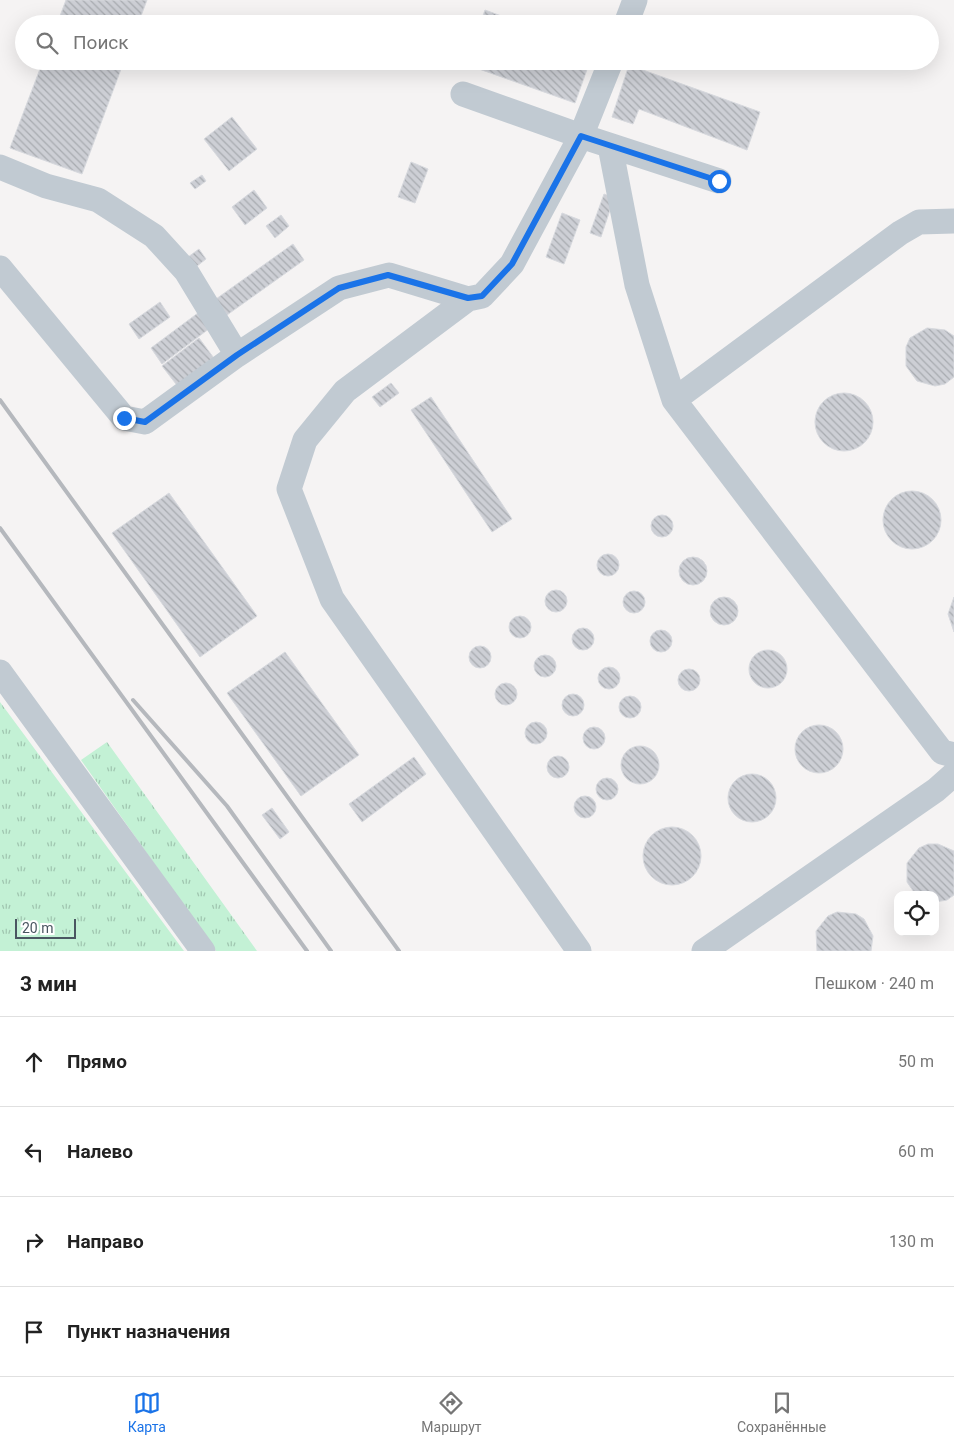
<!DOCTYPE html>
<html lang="ru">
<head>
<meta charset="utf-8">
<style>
	:root { --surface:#fff; --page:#f2f2f2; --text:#222; --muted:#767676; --line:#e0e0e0; --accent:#1a73e8 }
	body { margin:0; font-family:Roboto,sans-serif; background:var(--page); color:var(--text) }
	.controls { position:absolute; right:15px; bottom:15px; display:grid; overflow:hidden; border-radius:10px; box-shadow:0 5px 20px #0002 }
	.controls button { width:45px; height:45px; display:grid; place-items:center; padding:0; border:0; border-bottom:1px solid var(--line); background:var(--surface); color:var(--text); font:25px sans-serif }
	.scale { position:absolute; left:15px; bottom:12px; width:61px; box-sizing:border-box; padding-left:5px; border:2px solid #4a5661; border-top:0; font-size:14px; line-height:18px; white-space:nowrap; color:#4a5661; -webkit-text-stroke:4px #fff; paint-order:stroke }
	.stop { position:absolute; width:15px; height:15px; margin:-11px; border:4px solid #1a73e8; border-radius:50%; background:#fff }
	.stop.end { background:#1a73e8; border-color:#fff; box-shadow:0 1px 5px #0008 }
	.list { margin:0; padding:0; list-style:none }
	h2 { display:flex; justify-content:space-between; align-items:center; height:65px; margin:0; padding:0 20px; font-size:21px }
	h2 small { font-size:16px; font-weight:400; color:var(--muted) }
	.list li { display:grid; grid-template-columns:32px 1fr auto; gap:15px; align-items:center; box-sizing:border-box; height:90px; padding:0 20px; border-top:1px solid var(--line) }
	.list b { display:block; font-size:19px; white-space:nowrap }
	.list em { font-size:16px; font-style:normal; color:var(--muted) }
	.icon { flex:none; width:28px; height:28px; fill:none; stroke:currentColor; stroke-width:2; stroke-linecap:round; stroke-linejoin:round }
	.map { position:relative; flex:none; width:954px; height:951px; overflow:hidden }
	.search { position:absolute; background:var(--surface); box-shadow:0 5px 20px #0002; left:15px; right:15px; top:15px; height:55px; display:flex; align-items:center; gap:12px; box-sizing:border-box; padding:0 18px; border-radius:28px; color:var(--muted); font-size:19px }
	.sheet { height:425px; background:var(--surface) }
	nav { display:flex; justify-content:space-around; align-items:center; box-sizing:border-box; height:70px; border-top:1px solid var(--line); background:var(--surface); font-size:14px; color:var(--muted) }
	nav a { display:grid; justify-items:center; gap:2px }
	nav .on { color:var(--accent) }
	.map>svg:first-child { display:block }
	.grass { fill:url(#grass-tufts) }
	.building { fill:url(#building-back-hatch); stroke:#d7d9de }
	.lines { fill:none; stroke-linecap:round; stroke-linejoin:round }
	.minor { stroke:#c1cad2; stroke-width:25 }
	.rail { stroke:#b5b8bd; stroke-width:4 }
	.route { stroke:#1a73e8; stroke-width:6 }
</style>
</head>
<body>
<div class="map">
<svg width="954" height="951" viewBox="0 0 954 951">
	<defs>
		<pattern id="grass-tufts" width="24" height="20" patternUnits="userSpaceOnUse" patternTransform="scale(1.25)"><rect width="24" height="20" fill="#c3f1d5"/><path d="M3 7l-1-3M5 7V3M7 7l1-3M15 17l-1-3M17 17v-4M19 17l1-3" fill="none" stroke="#a0c6b0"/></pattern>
		<pattern id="building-back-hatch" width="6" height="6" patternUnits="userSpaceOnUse" patternTransform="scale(1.25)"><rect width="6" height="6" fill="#cdcfd5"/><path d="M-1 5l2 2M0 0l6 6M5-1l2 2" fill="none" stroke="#a8abb0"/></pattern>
	</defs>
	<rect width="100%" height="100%" fill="#f5f3f3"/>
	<path class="grass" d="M0,702L184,951H0Z
		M107,742L257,951H216L81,760Z"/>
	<path class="building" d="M66,0H147L138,24H57Z
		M485,10L523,24H480Z
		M43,61H124L82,174L10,148Z
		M467,61H590L575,103L465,64Z
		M629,65L760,112L747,150L639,109L633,124L612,117Z
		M232,117L257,149L229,171L204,139Z
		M411,162L428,169L415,203L398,197Z
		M202,175L206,181L195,189L190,183Z
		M254,190L267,208L245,225L232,207Z
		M604,194L614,198L601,237L590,233Z
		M562,213L580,220L564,264L546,257Z
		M281,215L289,226L275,238L266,226Z
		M293,244L304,260L227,315L216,299Z
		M199,249L206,259L192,270L184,260Z
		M160,302L170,317L139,339L129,324Z
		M202,310L214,325L162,364L151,348Z
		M927,328L945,330L954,336V377L945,384L935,386L917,381L906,366V347L910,338Z
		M199,338L219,365L183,393L162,366Z
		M391,383L399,393L380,407L372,397Z
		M815 422a29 29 0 1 1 58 0a29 29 0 1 1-58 0Z
		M431,397L512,519L492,532L411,410Z
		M883 520a29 29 0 1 1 58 0a29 29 0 1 1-58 0Z
		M169,493L257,616L200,657L112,533Z
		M651 526a11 11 0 1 1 22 0a11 11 0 1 1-22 0Z
		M597 565a11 11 0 1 1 22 0a11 11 0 1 1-22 0Z
		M679 571a14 14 0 1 1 28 0a14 14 0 1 1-28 0Z
		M545 601a11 11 0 1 1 22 0a11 11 0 1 1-22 0Z
		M623 602a11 11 0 1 1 22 0a11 11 0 1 1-22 0Z
		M710 611a14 14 0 1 1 28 0a14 14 0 1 1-28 0Z
		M954,597V632L948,614Z
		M509 627a11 11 0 1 1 22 0a11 11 0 1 1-22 0Z
		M572 639a11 11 0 1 1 22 0a11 11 0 1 1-22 0Z
		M650 641a11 11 0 1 1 22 0a11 11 0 1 1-22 0Z
		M469 657a11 11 0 1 1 22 0a11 11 0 1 1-22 0Z
		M749 669a19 19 0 1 1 38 0a19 19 0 1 1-38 0Z
		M285,652L359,755L301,796L227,693Z
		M534 666a11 11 0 1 1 22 0a11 11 0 1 1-22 0Z
		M598 678a11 11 0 1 1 22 0a11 11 0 1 1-22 0Z
		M678 680a11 11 0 1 1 22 0a11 11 0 1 1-22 0Z
		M495 694a11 11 0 1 1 22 0a11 11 0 1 1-22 0Z
		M562 705a11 11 0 1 1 22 0a11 11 0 1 1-22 0Z
		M619 707a11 11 0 1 1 22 0a11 11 0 1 1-22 0Z
		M525 733a11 11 0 1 1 22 0a11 11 0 1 1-22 0Z
		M795 749a24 24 0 1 1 48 0a24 24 0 1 1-48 0Z
		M583 738a11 11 0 1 1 22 0a11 11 0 1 1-22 0Z
		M621 765a19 19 0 1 1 38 0a19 19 0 1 1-38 0Z
		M547 767a11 11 0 1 1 22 0a11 11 0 1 1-22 0Z
		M414,757L426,774L362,822L349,804Z
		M728 798a24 24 0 1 1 48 0a24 24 0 1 1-48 0Z
		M596 789a11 11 0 1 1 22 0a11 11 0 1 1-22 0Z
		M574 807a11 11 0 1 1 22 0a11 11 0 1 1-22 0Z
		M272,808L289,832L280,839L262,815Z
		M643 856a29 29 0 1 1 58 0a29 29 0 1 1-58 0Z
		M928,844H938L954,851V895L947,900L935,902V895H916L907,882V863L919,848Z
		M837,912L856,914L864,919L873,936L871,951H817L816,931L828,916Z"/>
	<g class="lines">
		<path class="minor" d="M626,24L635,0
			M611,61L581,136L719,181
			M610,146L637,285L674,400L900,233L919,222L954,221
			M0,167L46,186L98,200L154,236L186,271L237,355
			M0,268L124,418L145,422L237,355L339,288L389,275L468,299L482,296L512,264L581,136L463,94
			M468,299L345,391L305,440L289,489L332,599L579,951
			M674,400L942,752L954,755
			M0,672L203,951
			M704,951L936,790L954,774"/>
		<path class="rail" d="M0,400L399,951
			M0,528L307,951
			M133,700L227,806L331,951"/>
	</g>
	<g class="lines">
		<path class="route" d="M124,418L145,422L237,355L339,288L388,275L468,298L482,296L512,264L581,136L719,181"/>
	</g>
</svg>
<div class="controls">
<button><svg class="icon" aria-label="locate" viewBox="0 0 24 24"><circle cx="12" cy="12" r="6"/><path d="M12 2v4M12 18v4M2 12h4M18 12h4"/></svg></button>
</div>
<div class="scale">20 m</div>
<div class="stop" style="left:719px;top:181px"></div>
<div class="stop end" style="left:124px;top:418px"></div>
<div class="search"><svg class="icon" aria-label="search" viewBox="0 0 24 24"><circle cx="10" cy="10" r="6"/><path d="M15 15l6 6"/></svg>Поиск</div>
</div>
<section class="sheet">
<h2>3 мин<small>Пешком · 240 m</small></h2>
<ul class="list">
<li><svg class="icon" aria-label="ahead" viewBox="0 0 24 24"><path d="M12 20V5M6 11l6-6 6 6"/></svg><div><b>Прямо</b></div><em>50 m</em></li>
<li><svg class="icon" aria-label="left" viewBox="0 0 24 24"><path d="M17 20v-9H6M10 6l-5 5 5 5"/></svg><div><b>Налево</b></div><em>60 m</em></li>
<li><svg class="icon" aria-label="right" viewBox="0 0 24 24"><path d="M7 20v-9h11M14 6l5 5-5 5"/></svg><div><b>Направо</b></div><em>130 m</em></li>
<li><svg class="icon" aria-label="arrive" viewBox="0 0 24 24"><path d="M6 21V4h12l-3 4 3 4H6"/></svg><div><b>Пункт назначения</b></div></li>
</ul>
</section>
<nav>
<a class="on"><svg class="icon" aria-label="map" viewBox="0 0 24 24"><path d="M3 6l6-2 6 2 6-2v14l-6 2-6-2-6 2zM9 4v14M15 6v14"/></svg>Карта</a>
<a><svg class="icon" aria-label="directions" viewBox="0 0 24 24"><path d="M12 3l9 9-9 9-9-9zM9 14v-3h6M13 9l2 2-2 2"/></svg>Маршрут</a>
<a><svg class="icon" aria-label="saved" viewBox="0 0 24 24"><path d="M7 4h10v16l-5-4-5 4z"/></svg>Сохранённые</a>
</nav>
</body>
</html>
